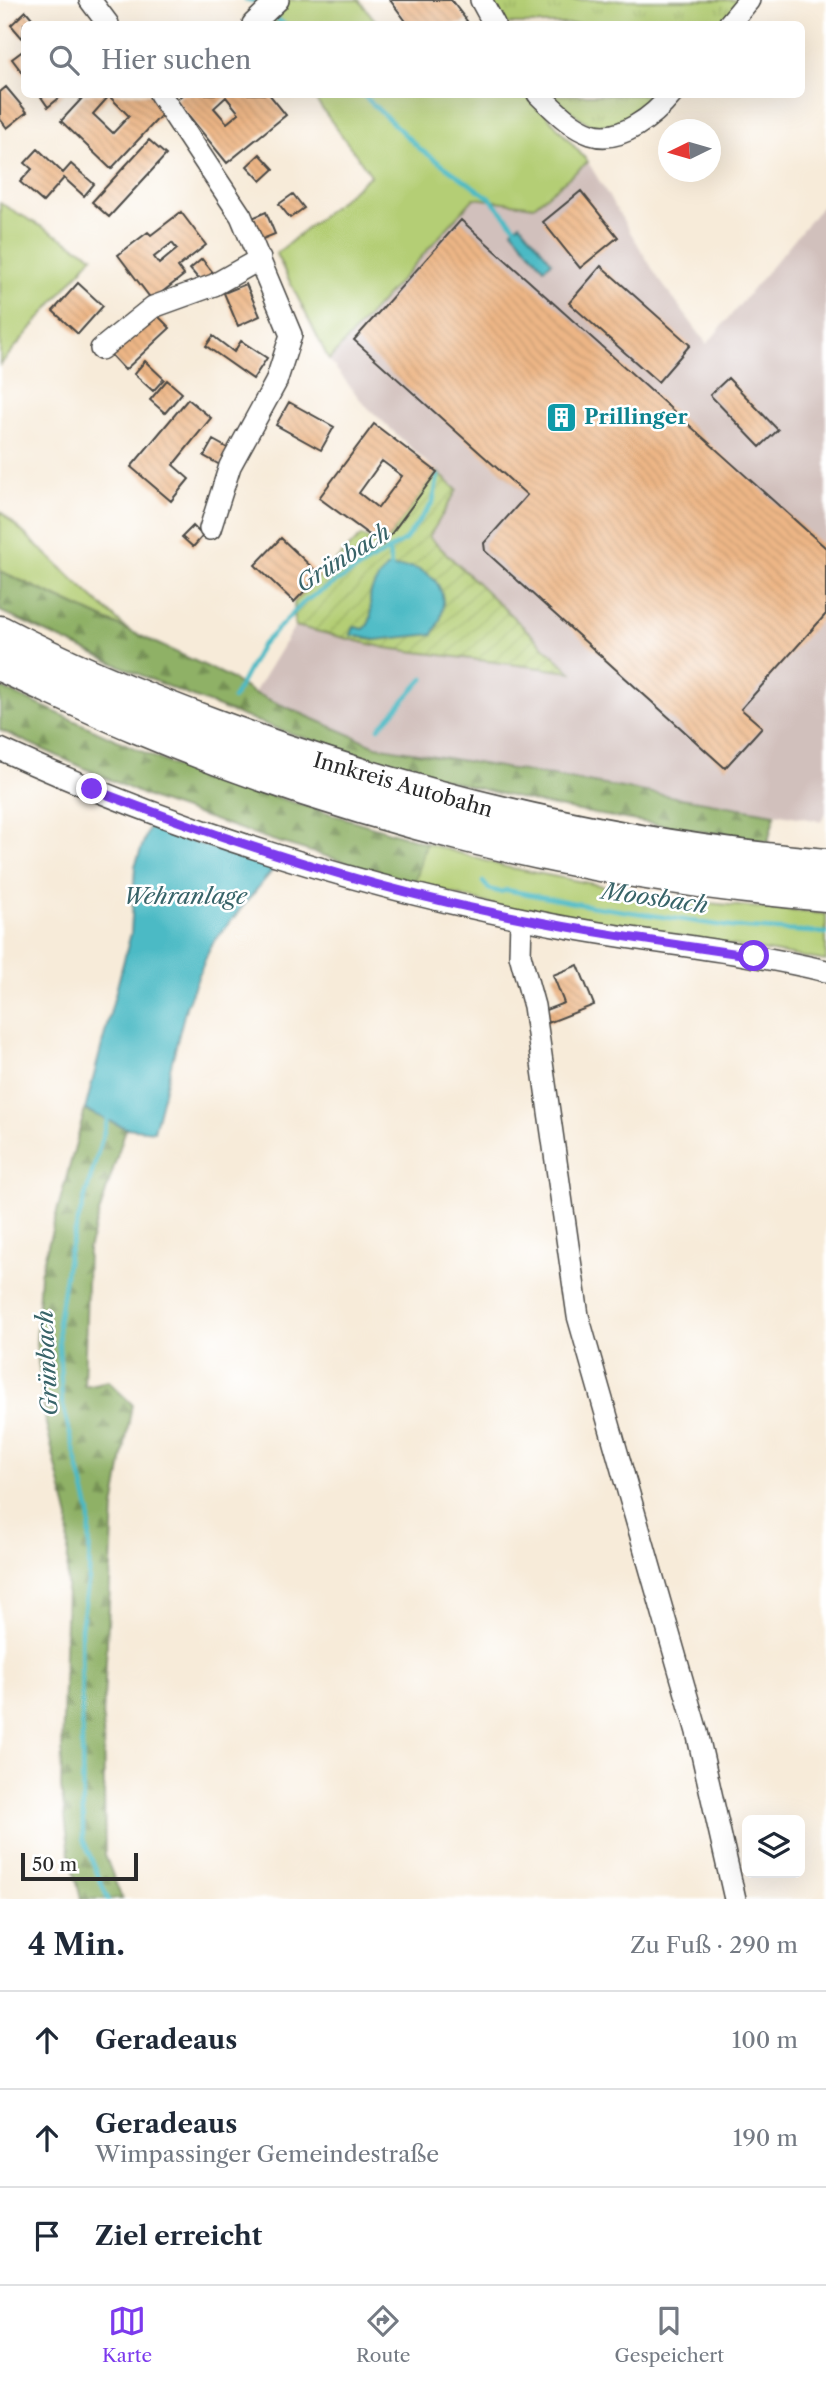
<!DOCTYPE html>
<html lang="de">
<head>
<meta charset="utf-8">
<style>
	:root { --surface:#fff; --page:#f6f6f7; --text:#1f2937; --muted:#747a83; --line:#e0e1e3; --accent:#7c3aed }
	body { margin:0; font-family:"Libre Caslon Text",serif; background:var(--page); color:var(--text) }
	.controls { position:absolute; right:21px; bottom:21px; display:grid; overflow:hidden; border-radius:10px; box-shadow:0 7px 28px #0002 }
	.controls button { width:63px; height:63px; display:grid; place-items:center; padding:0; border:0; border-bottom:2px solid var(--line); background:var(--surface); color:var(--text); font:35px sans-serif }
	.compass { position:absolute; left:658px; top:119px; width:63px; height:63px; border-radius:50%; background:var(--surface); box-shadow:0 7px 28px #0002; rotate:265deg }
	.scale { position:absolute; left:21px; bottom:18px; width:117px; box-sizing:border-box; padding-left:7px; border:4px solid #2b2b2b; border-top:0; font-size:19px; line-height:24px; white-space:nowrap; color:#2b2b2b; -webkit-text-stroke:5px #fff; paint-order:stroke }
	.stop { position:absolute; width:21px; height:21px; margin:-16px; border:5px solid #7c3aed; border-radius:50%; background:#fff }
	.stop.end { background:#7c3aed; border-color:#fff; box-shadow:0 2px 7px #0008 }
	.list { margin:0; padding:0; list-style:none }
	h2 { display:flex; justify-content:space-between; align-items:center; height:91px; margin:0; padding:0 28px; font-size:30px }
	h2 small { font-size:23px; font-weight:400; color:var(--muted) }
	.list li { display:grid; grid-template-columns:46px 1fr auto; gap:21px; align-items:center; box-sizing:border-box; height:98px; padding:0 28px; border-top:2px solid var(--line) }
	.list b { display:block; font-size:26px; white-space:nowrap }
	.list p { margin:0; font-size:23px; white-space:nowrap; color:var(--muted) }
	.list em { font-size:23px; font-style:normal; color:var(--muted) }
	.icon { flex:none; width:38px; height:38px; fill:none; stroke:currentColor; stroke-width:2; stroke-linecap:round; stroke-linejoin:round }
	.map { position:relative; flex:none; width:826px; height:1899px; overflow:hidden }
	.search { position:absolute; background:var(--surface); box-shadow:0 7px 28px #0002; left:21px; right:21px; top:21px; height:77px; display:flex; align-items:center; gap:18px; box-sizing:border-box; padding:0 24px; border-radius:10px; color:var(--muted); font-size:26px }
	.sheet { height:385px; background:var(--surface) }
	nav { display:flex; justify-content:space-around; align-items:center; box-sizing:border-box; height:98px; border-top:2px solid var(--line); background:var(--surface); font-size:19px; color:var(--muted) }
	nav a { display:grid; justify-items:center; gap:4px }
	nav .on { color:var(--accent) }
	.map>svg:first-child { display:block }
	.industrial { fill:#d1c0bc }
	.grass { fill:#b4ce74; stroke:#707c50; stroke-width:2 }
	.forest { fill:url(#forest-firs); stroke:#5d6e48; stroke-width:2 }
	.park { fill:url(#park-tufts); stroke:#707c50; stroke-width:2 }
	.garden { fill:url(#garden-furrows); stroke:#707c50; stroke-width:2 }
	.water { fill:#4cbac5; stroke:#3c7278; stroke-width:2 }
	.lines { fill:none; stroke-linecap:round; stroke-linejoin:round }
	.stream { stroke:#4cbac5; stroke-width:4.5 }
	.building { fill:url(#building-back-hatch); fill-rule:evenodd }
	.minor-casing { stroke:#4a4845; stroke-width:24 }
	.highway-casing { stroke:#4a4845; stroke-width:35 }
	.minor { stroke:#fff; stroke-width:21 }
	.highway { stroke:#fff; stroke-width:32 }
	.route { stroke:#7c3aed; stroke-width:9 }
	.labels { text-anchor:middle; stroke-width:5; stroke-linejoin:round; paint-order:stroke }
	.culture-label { font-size:21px; font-weight:bold; fill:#0d838f; stroke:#fff; text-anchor:start }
	.street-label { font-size:21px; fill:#2b2b2b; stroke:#fff }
	.water-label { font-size:23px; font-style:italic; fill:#386469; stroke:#fff }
</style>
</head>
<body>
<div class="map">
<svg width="826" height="1899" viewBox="0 0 826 1899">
	<defs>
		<pattern id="forest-firs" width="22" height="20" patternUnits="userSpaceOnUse" patternTransform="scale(1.75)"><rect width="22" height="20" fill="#8fb166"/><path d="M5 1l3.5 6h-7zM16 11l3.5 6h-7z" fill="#759054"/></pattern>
		<pattern id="park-tufts" width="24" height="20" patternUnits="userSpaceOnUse" patternTransform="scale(1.75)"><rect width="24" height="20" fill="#b4ce74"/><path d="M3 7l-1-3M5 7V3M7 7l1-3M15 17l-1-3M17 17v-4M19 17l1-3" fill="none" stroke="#9bb165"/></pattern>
		<pattern id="garden-furrows" width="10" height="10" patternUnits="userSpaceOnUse" patternTransform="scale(1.75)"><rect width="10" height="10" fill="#b4ce74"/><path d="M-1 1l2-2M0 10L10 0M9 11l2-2" fill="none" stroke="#9bb165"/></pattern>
		<pattern id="building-back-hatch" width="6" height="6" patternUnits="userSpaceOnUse" patternTransform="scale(1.75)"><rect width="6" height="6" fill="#edb686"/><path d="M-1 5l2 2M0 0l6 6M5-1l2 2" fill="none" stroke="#cb9d74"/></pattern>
	</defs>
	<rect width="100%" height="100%" fill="#fff"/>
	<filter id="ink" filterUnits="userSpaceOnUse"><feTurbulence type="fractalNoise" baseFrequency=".0143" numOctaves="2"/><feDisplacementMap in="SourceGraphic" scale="14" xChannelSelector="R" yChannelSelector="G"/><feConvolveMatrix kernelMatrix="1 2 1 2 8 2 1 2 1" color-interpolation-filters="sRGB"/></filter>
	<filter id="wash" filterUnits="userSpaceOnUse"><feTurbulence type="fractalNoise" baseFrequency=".00686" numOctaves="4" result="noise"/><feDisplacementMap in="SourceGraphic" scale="28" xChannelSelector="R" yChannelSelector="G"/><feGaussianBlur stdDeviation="1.57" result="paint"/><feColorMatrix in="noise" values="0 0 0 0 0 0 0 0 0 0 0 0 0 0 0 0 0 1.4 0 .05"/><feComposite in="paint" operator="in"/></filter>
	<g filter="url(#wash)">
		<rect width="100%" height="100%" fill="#f7ebd9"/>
		<path class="industrial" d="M588,162L658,278L707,344L826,201V812L821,821L376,746L254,693L302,614L411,567L456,490L363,403L329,360L475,198L534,206Z"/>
		<path class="grass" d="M284,0H359L378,24H262Z
			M312,95H532L544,112L588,162L534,206L474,198L329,360L276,254L371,175Z
			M0,203L93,256L0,365Z
			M0,511L129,631L0,571Z
			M426,843L506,867L676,900L826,914V961L497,906L415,883Z"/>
		<path class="forest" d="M0,571L225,675L254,693L376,746L775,814L768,842C695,830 621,820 548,805C476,789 404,769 333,747C218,712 109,662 0,611Z
			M0,687L172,765L426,843L415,883L272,840L155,800L0,730Z
			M85,1110L126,1128L88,1249L84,1386L108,1381L132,1404L114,1508L103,1718L105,1855L122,1899H81L70,1855L61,1787L69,1519L46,1424L36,1344L40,1274Z"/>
		<path class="park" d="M490,0H741L721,24H504Z
			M548,95H664L619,124L592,126Z"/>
		<path class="garden" d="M437,472L457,490L429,537L571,672L386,648L295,626L294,602L361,536L383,545Z"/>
		<path class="water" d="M520,223L552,262L544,268L512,230Z
			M411,567C445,576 451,605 433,634L375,640L351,635L354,627L364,629C377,617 367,607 371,592C374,583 381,575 386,568Z
			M150,824L186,840L276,866L211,945L186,1007L154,1131L126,1128L85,1110L131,933L135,866Z"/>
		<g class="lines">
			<path class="stream" d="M246,0L258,1L262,5
				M271,14L284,24
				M362,94L420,149L490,198L519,231
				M389,552L391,567
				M233,699L261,646L305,601L405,540L433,502L438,476
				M379,728L424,678
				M483,882L489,889L500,892L507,890L590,906L731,927L826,933
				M108,1899L83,1839L81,1628L89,1578L90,1513L62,1402L58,1323L68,1256L109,1114"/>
		</g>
		<g id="blocks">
			<path class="building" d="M390,0H451L467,21L462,24H408Z
				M26,11L37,24H24L23,39L11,25Z
				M24,50V75L12,59Z
				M6,87L27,112L7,128L0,119V92Z
				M39,94H64L48,107Z
				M86,94H152L167,109L111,169L61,121ZM109,96L129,116L113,133L93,114Z
				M183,94H269L286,115L227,163L176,100ZM226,97L239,113L227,123L214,108Z
				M149,140L166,155L109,217L92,202Z
				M38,149L63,173L71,164L94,184L84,196L64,178L43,202L20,182L32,169L25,163Z
				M260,154L274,169L261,181L247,166Z
				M581,191L618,237L580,268L543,222Z
				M293,194L304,208L290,218L279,204Z
				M181,212L206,245L178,267L184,275L152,300L118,255L148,232L151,235ZM172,243L177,249L159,264L154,257Z
				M266,212L275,234L260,240L250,219Z
				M461,220L826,548V614L741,709L762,727L725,768L485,551L484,543L527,495L354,340Z
				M202,259L214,274L203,284L190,269Z
				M601,266L690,345L658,382L569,303Z
				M78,283L103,306L78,334L53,311Z
				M246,284L260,316L238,326L224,293Z
				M154,312L170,328L125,370L110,354Z
				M213,336L234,352L241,341L267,358L253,379L206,346Z
				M145,361L164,379L153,391L134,374Z
				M728,378L778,430L760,447L710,395Z
				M167,380L182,393L165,413L150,400Z
				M188,399L211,418L173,465L189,479L171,501L131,467Z
				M289,402L334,427L321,450L276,425Z
				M374,424L437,472L383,545L319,498ZM382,461L402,476L378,508L359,493Z
				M213,440L229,449L220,465L204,456Z
				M193,526L203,536L193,547L182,537Z
				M281,538L320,575L294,602L255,565Z
				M578,965L594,1005L548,1023L543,1011L564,1003L553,975Z"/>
		</g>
	</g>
	<g filter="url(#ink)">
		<use href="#blocks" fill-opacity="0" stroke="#4a4845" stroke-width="2"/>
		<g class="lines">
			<defs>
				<path id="minor" d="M90,0L108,24
					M481,0L494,24
					M253,24L278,0
					M729,24L749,0
					M160,94L241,216L291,335L276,382L230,466L210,529
					M538,94C554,109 570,127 591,134C620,144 655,115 672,94
					M101,349L153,307L214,285L260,259
					M0,749C172,828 353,885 539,922C634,942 731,948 826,971
					M521,919L520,955L534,1006L578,1316L697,1732L735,1899"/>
				<path id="highway" d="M0,632C68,668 141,698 214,725C411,798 616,847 826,865
					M0,665C45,685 89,707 135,726C353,818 590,876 826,895"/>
			</defs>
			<use href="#minor" class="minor-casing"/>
			<use href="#highway" class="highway-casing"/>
			<use href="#minor" class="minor"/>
			<use href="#highway" class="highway"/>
		</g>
	</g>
	<g class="lines" filter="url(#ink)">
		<path class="route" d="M92,789C201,831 311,869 425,897C533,924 643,940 754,956"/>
	</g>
	<defs>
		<symbol id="building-square" viewBox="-11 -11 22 22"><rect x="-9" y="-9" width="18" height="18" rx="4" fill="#0f9aa8" stroke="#fff"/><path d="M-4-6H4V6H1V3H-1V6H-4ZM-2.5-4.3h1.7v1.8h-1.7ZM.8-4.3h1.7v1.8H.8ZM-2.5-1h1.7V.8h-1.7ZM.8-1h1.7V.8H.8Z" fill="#fff"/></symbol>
	</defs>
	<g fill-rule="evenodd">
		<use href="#building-square" x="544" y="400" width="35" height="35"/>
	</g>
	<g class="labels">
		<g class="culture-label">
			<text x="584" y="424">Prillinger</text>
		</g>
		<g class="street-label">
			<text transform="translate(403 785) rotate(16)" y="7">Innkreis Autobahn</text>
		</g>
		<g class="water-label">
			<text transform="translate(343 558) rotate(-32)" y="8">Grünbach</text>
			<text x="185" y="904">Wehranlage</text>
			<text transform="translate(655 898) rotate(8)" y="8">Moosbach</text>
			<text transform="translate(47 1363) rotate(-93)" y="8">Grünbach</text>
		</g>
	</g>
</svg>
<div class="controls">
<button><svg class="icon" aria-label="layers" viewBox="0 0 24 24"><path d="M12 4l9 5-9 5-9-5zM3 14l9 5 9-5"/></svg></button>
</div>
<svg class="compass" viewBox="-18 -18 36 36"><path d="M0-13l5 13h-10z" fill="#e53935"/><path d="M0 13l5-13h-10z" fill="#747a83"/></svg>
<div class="scale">50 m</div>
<div class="stop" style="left:754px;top:956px"></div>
<div class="stop end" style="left:92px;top:789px"></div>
<div class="search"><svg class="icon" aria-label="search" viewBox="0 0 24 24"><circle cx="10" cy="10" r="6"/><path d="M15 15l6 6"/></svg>Hier suchen</div>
</div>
<section class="sheet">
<h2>4 Min.<small>Zu Fuß · 290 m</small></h2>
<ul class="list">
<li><svg class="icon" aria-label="ahead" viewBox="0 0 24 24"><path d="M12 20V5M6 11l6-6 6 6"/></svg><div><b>Geradeaus</b></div><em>100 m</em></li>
<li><svg class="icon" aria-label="ahead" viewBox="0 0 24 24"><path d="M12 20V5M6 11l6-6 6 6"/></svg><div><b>Geradeaus</b><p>Wimpassinger Gemeindestraße</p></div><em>190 m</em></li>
<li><svg class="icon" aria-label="arrive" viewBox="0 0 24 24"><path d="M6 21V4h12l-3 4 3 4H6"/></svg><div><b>Ziel erreicht</b></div></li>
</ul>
</section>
<nav>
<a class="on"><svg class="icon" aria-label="map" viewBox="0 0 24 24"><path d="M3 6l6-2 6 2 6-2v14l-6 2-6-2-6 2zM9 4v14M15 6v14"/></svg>Karte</a>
<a><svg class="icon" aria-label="directions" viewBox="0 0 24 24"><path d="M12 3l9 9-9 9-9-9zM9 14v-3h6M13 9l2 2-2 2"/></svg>Route</a>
<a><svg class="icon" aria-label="saved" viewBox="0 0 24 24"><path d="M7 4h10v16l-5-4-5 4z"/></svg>Gespeichert</a>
</nav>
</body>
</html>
